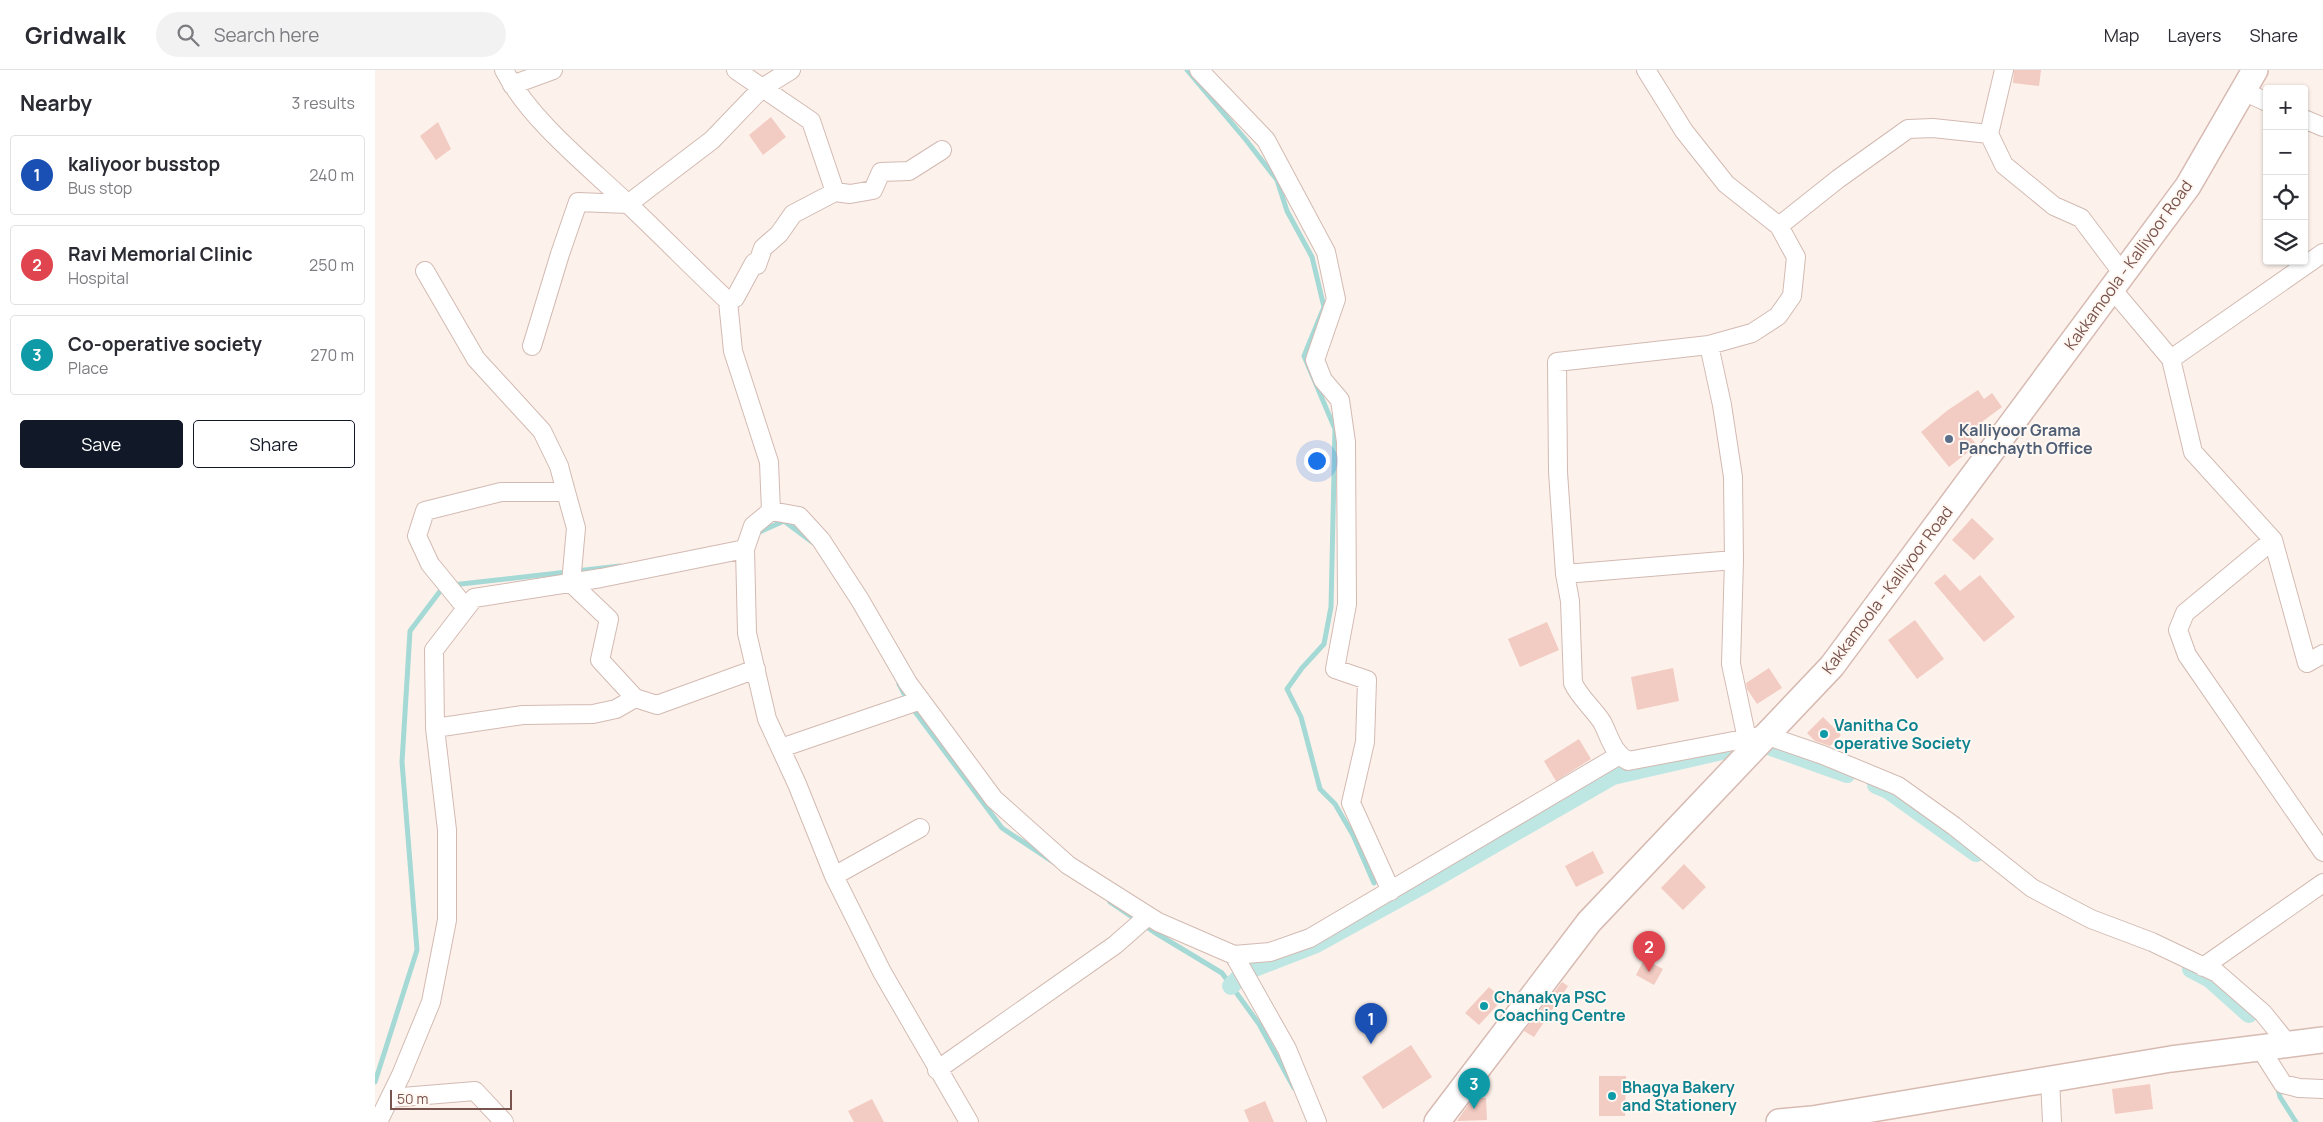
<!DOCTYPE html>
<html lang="en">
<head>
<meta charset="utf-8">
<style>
	:root { --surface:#fff; --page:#f2f2f3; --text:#2b2b33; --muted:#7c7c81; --line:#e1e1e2; --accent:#111827 }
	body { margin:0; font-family:Manrope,sans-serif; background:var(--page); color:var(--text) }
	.controls { position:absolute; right:15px; top:15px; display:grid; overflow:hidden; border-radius:5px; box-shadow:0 1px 4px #0004 }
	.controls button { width:45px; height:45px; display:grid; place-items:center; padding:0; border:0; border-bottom:1px solid var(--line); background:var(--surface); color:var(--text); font:25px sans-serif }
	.scale { position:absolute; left:15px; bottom:12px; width:122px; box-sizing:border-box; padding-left:5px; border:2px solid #79534d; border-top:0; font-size:14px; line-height:18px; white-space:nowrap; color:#79534d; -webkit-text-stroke:4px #fff7f2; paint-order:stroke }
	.you { position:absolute; left:941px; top:390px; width:18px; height:18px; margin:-12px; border:4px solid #fff; border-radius:50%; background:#1a73e8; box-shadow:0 0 0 8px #1a73e833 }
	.badge { display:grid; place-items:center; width:32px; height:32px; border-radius:50%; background:var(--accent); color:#fff; font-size:16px; font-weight:700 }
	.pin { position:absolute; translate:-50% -41px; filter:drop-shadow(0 1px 2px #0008) }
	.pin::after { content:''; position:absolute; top:26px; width:18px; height:15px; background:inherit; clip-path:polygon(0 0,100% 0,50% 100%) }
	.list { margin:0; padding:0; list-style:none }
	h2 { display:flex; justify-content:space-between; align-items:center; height:65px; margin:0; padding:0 20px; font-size:21px }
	h2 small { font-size:16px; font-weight:400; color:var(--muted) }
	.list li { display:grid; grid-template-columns:32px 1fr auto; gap:15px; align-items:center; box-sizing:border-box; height:80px; margin:0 10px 10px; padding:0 10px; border:1px solid var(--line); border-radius:5px }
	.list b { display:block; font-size:19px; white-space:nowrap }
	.list p { margin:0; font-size:16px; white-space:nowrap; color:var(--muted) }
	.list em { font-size:16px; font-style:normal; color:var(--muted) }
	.actions { display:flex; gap:10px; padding:15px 20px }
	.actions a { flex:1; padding:11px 0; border:1px solid var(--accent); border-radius:5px; text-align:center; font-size:18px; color:var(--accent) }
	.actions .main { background:var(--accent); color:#fff }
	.icon { flex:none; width:28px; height:28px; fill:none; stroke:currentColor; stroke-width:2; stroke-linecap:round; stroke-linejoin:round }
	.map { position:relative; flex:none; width:1948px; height:1052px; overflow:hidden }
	header { display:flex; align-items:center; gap:30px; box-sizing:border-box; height:70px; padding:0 25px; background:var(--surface); border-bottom:1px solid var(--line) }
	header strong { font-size:24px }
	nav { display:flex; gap:28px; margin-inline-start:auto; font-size:18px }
	.search { width:350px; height:45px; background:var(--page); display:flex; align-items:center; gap:12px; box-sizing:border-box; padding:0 18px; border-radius:28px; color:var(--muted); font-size:19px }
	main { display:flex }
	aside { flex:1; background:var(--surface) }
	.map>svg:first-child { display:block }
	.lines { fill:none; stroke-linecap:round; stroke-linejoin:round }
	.stream { stroke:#a4d9d6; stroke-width:5 }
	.canal { stroke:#bee7e4; stroke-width:18 }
	.building { fill:#f2cbc2 }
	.street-casing { stroke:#d2bab2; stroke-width:20 }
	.secondary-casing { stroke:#d7bab2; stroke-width:28 }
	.street { stroke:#fff; stroke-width:18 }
	.secondary { stroke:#fff; stroke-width:25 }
	.service-dot { fill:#5c6f8a; stroke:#fff7f2; stroke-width:2 }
	.culture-dot { fill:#0f9aa8; stroke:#fff7f2; stroke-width:2 }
	.labels { text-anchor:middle; stroke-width:4; stroke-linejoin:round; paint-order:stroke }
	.street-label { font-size:16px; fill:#79534d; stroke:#fff7f2 }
	.service-label { font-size:16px; font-weight:bold; fill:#4e5e75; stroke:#fff7f2; text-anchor:start }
	.culture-label { font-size:16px; font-weight:bold; fill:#0d838f; stroke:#fff7f2; text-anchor:start }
</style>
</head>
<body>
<header>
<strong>Gridwalk</strong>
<div class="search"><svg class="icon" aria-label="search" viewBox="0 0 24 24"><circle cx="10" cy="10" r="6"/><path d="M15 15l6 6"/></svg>Search here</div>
<nav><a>Map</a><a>Layers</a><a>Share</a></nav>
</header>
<main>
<aside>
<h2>Nearby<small>3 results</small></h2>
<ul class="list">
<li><span class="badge" style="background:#1a4fb4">1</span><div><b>kaliyoor busstop</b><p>Bus stop</p></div><em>240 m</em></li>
<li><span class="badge" style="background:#e0444e">2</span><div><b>Ravi Memorial Clinic</b><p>Hospital</p></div><em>250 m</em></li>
<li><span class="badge" style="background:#0f9aa8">3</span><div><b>Co-operative society</b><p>Place</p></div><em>270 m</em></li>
</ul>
<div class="actions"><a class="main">Save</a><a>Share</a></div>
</aside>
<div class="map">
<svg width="1948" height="1052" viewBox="0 0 1948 1052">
	<rect width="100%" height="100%" fill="#fdf2eb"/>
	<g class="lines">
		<path class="stream" d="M812,0L871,70L902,110L912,141L937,187L949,237L929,286L960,359L956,537L949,574L927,598L912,619L926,647L945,719L960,734L978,765L999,813
			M380,464L409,451L437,472
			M77,515L245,496
			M524,614L535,635L627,758L681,794
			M735,832L779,862L847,903L884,954L919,1018
			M1010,834L1011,835
			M0,1012L42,880L27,692L35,561L69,516
			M1902,1015L1905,1027L1921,1052"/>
		<path class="canal" d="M1388,674L1472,704
			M1501,715L1513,720L1601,783
			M877,899L941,874L1050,814L1238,706L1360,678
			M1816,899L1835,909L1874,944
			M856,916L864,908"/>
	</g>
	<path class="building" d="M1639,0H1666L1664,16L1638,13Z
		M396,47L411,67L388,85L374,65Z
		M63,52L76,79L61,90L45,66Z
		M1603,320L1609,329L1617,323L1627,337L1592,363L1602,375L1574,397L1546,362L1573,340Z
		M1597,448L1619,469L1599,490L1577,470Z
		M1570,504L1585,521L1605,505L1640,547L1609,572L1559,513Z
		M1540,550L1569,589L1542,609L1513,570Z
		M1172,552L1184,580L1145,597L1133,569Z
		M1298,598L1304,631L1262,640L1256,607Z
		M1394,598L1407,618L1382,634L1372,619L1371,613Z
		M1448,647L1466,665L1455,676L1440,671L1432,663Z
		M1204,669L1216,689L1181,711L1169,691Z
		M1218,781L1229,803L1201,817L1190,796Z
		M1309,794L1331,817L1308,840L1286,818Z
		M1269,889L1288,899L1279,915L1261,905Z
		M1187,912L1193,916L1159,967L1149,961Z
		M1114,917L1128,929L1104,955L1090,943Z
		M1036,975L1057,1007L1008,1039L987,1007Z
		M1224,1006H1251L1250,1046H1224Z
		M1775,1014L1778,1039L1740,1044L1737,1019Z
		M1098,1028H1111L1112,1050L1082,1051Z
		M497,1029L509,1052H479L473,1041Z
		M890,1031L899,1052H874L869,1040Z"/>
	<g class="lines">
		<defs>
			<path id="street" d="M129,0C154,49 212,95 252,133C286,165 319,199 353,231L360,228L379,193L382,195L388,178L404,164L418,144L460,122L475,124L498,120L506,102L534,101L567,80
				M361,0L436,51L460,122
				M824,0L891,70L951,182L961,229L940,290L948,310L965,330L971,372L972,534L960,599L992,610L990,672L976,733L1016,821
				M1271,0L1309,61L1351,114L1404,156
				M137,15L178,0
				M1868,21L1892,32
				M1929,49L1948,57
				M1614,64L1629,0
				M1948,183L1796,289L1818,382L1898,470L1932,593L1948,584
				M50,201L101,289L167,361L184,396L191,422H126L50,441L42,466L55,494L91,538
				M1748,204L1706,148L1679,136L1629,95L1614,64L1558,58L1533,59L1463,109L1404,156L1421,187L1417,226L1403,246L1377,263L1334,275L1182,292L1183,402L1190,504L1195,531L1198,613C1205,628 1218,638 1227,652C1235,667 1237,682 1253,691L1390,665L1448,685L1523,716L1579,756L1657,818L1716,849L1777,872L1842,903L1888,943L1913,974
				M1737,219L1796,289
				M353,231L358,281L394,392L396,441
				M1334,275L1347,335L1358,407L1359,490L1356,594L1372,669
				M157,276L185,184L203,132L253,134L337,70L387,18L416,0
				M191,422L201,458L196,513L234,549L225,590L260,628
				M1898,470L1810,543L1803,560L1812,585L1948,782
				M1190,504L1359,490
				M60,658L148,645L218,644L241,639L260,628L282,635L381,599
				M406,678L546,630
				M459,806L545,758
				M859,885L912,979L942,1052
				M1828,897L1948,813
				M1885,978L1908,1014L1924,1018L1948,1019
				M562,1000L740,875L773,846
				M1675,1009L1677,1052
				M15,1028L100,1021L129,1052
				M3,1052L26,1005L56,932L72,850V760L60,658L59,580L99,528L226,508L370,479
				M594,1052L507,902L459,806L422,714L392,649L372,563L370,479L378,456L396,441L424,446L446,470L485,530L533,613L619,729L693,795L783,852L859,885L895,882L935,868L1243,686"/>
			<path id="secondary" d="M1062,1052L1214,852L1457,596L1813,116L1880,0
				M1404,1052L1437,1049L1796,989L1948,970"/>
		</defs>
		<use href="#street" class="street-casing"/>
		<use href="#secondary" class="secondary-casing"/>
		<use href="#street" class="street"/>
		<use href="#secondary" class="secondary"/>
	</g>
	<circle class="service-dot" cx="1574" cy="369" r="5"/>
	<g class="culture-dot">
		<circle cx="1449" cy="664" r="5"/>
		<circle cx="1109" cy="936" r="5"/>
		<circle cx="1237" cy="1026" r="5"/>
	</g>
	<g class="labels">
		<g class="street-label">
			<text transform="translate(1753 195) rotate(-54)" y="6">Kakkamoola - Kalliyoor Road</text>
			<text transform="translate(1512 520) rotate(-53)" y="6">Kakkamoola - Kalliyoor Road</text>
		</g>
		<g class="service-label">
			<text x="1584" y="366">Kalliyoor Grama<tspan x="1584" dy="18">Panchayth Office</tspan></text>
		</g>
		<g class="culture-label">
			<text x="1459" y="661">Vanitha Co<tspan x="1459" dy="18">operative Society</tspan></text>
			<text x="1119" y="933">Chanakya PSC<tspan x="1119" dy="18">Coaching Centre</tspan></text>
			<text x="1247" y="1023">Bhagya Bakery<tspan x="1247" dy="18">and Stationery</tspan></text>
		</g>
	</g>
</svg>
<div class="controls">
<button>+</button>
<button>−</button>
<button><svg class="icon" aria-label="locate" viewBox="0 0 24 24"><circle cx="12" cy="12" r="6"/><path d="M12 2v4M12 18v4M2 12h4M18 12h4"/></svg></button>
<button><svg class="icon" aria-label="layers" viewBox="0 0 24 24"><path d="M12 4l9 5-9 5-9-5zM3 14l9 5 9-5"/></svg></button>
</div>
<div class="scale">50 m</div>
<div class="you"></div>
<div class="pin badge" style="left:996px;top:974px;background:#1a4fb4">1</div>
<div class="pin badge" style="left:1274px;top:902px;background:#e0444e">2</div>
<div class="pin badge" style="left:1099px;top:1039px;background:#0f9aa8">3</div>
</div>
</main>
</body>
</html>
